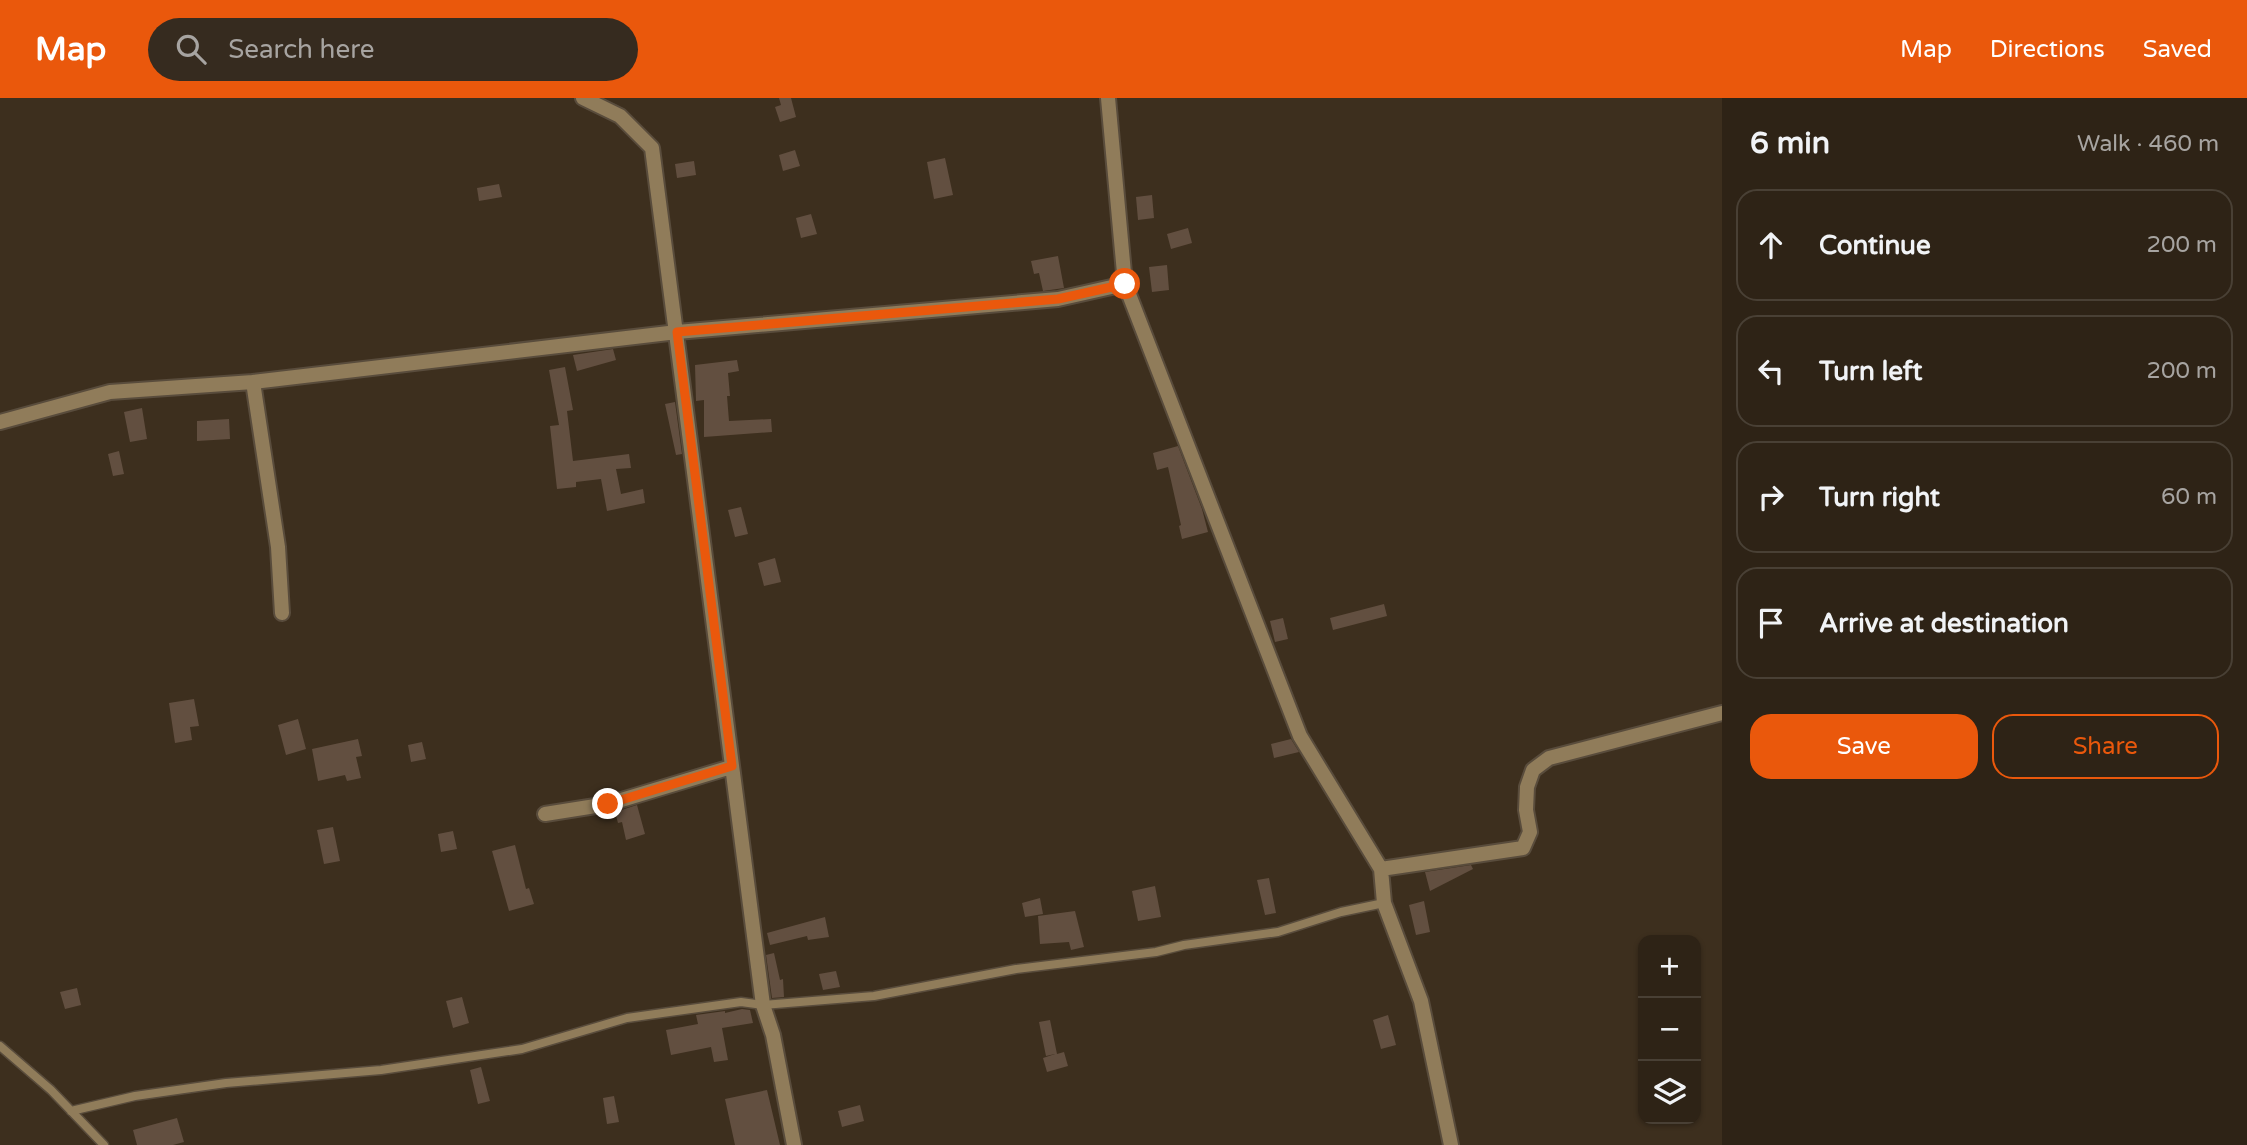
<!DOCTYPE html>
<html lang="en">
<head>
<meta charset="utf-8">
<style>
	:root { --surface:#2e2316; --page:#362b1f; --text:#f1f3f6; --muted:#a7a4a1; --line:#494035; --accent:#ea580c }
	body { margin:0; font-family:"Varela Round",sans-serif; background:var(--page); color:var(--text) }
	.controls { position:absolute; right:21px; bottom:21px; display:grid; overflow:hidden; border-radius:14px; box-shadow:0 2px 5px #0004 }
	.controls button { width:63px; height:63px; display:grid; place-items:center; padding:0; border:0; border-bottom:2px solid var(--line); background:var(--surface); color:var(--text); font:35px sans-serif }
	.stop { position:absolute; width:21px; height:21px; margin:-16px; border:5px solid #ea580c; border-radius:50%; background:#fff }
	.stop.end { background:#ea580c; border-color:#fff; box-shadow:0 2px 7px #0008 }
	.list { margin:0; padding:0; list-style:none }
	h2 { display:flex; justify-content:space-between; align-items:center; height:91px; margin:0; padding:0 28px; font-size:30px }
	h2 small { font-size:23px; font-weight:400; color:var(--muted) }
	.list li { display:grid; grid-template-columns:46px 1fr auto; gap:21px; align-items:center; box-sizing:border-box; height:112px; margin:0 14px 14px; padding:0 14px; border:2px solid var(--line); border-radius:21px }
	.list b { display:block; font-size:26px; white-space:nowrap }
	.list em { font-size:23px; font-style:normal; color:var(--muted) }
	.actions { display:flex; gap:14px; padding:21px 28px }
	.actions a { flex:1; padding:16px 0; border:2px solid var(--accent); border-radius:21px; text-align:center; font-size:24px; color:var(--accent) }
	.actions .main { background:var(--accent); color:#fff }
	.icon { flex:none; width:38px; height:38px; fill:none; stroke:currentColor; stroke-width:2; stroke-linecap:round; stroke-linejoin:round }
	.map { position:relative; flex:none; width:1722px; height:1047px; overflow:hidden }
	header { display:flex; align-items:center; gap:42px; box-sizing:border-box; height:98px; padding:0 35px; background:var(--accent); color:#fff }
	header strong { font-size:33px }
	nav { display:flex; gap:38px; margin-inline-start:auto; font-size:24px }
	.search { width:490px; height:63px; background:var(--page); display:flex; align-items:center; gap:18px; box-sizing:border-box; padding:0 24px; border-radius:38px; color:var(--muted); font-size:26px }
	main { display:flex }
	aside { flex:1; background:var(--surface) }
	.map>svg:first-child { display:block }
	.building { fill:#624f40 }
	.lines { fill:none; stroke-linecap:round; stroke-linejoin:round }
	.service-casing { stroke:#594c3c; stroke-width:11 }
	.minor-casing { stroke:#594c3c; stroke-width:18 }
	.service { stroke:#907c5a; stroke-width:8 }
	.minor { stroke:#907c5a; stroke-width:14 }
	.route { stroke:#ea580c; stroke-width:9 }
</style>
</head>
<body>
<header>
<strong>Map</strong>
<div class="search"><svg class="icon" aria-label="search" viewBox="0 0 24 24"><circle cx="10" cy="10" r="6"/><path d="M15 15l6 6"/></svg>Search here</div>
<nav><a>Map</a><a>Directions</a><a>Saved</a></nav>
</header>
<main>
<div class="map">
<svg width="1722" height="1047" viewBox="0 0 1722 1047">
	<rect width="100%" height="100%" fill="#3d2f1e"/>
	<path class="building" d="M779,0H791L796,19L780,24L775,9L781,7Z
		M795,52L800,68L783,73L779,57Z
		M945,60L953,97L934,101L927,64Z
		M694,63L696,77L677,80L675,66Z
		M499,86L502,99L479,103L477,90Z
		M1152,97L1154,120L1138,122L1136,99Z
		M811,116L817,136L801,140L796,120Z
		M1188,130L1192,145L1171,151L1167,136Z
		M1058,158L1064,190L1043,193L1039,175L1034,176L1031,163Z
		M1167,167L1169,192L1152,194L1149,169Z
		M613,251L616,262L577,273L573,257Z
		M737,262L739,273L728,275L730,298H727L729,323L771,321L772,334L704,339V302L696,303L695,267Z
		M565,269L573,312L567,313L573,363L629,356L631,370L616,371L621,396L643,391L645,405L607,413L601,381L576,384V389L557,391L550,328L559,327L549,272Z
		M675,304L682,356L676,357L665,306Z
		M142,310L147,341L130,344L124,314Z
		M229,321L230,341L197,343V323Z
		M1178,348L1202,411L1208,434L1182,441L1179,428L1181,427L1168,369L1157,372L1153,355Z
		M119,353L124,376L113,378L108,356Z
		M741,409L748,436L735,439L728,412Z
		M775,460L781,484L764,488L758,465Z
		M1384,506L1387,518L1333,532L1330,520Z
		M1283,520L1288,541L1275,544L1270,523Z
		M194,601L199,628L190,629L192,642L175,645L169,605Z
		M298,621L306,651L286,657L278,627Z
		M358,641L362,658L356,659L361,680L347,683L345,677L318,683L312,651Z
		M1291,641L1299,654L1274,660L1271,646Z
		M422,644L426,661L411,664L408,647Z
		M637,707L645,736L626,742L622,724L618,725L615,714Z
		M333,729L340,763L324,766L317,732Z
		M453,733L457,751L441,754L438,736Z
		M515,747L526,791L529,790L534,806L509,813L492,753Z
		M1471,767L1473,771L1430,793L1425,774Z
		M1269,780L1276,815L1265,817L1257,782Z
		M1155,788L1161,819L1138,823L1132,793Z
		M1040,800L1043,816L1025,819L1022,805Z
		M1424,803L1430,834L1416,837L1409,807Z
		M1075,813L1084,849L1071,852L1069,844L1040,846L1038,818Z
		M825,819L829,839L808,842L807,838L770,847L767,835Z
		M774,855L780,882L783,881L784,899L772,900L766,857Z
		M836,873L840,889L823,892L819,876Z
		M77,890L81,907L65,911L60,894Z
		M462,899L469,925L453,930L446,903Z
		M742,911L750,912L753,925L722,930L728,962L714,964L711,949L671,957L666,932L698,926L696,917L725,913V915Z
		M1388,917L1396,947L1381,951L1373,922Z
		M1050,922L1057,956L1064,954L1068,968L1047,974L1043,960L1055,956L1046,958L1039,924Z
		M481,969L490,1003L478,1006L470,972Z
		M767,992L780,1047H735L725,1001Z
		M614,998L619,1024L607,1026L603,1000Z
		M860,1007L864,1023L842,1029L838,1013Z
		M177,1020L184,1044L173,1047H137L133,1032Z"/>
	<g class="lines">
		<defs>
			<path id="service" d="M0,948L51,992L104,1047
				M71,1013L135,998L226,985L381,972L522,951L627,920L741,904L763,907L874,898L1016,871L1156,854L1184,847L1278,834L1341,814L1384,805"/>
			<path id="minor" d="M583,0L620,18L652,50L763,907L773,937L794,1047
				M1108,0L1125,186L1300,638L1381,771L1384,805L1421,903L1451,1047
				M253,284L278,449L282,515
				M0,324L110,294L253,284L677,234L1058,201L1125,186
				M545,716L608,706L731,669
				M1381,771L1523,750L1530,734L1526,712L1527,689L1533,672L1549,660L1722,615"/>
		</defs>
		<use href="#service" class="service-casing"/>
		<use href="#minor" class="minor-casing"/>
		<use href="#service" class="service"/>
		<use href="#minor" class="minor"/>
	</g>
	<g class="lines">
		<path class="route" d="M608,706L732,668L677,234L1058,201L1125,186"/>
	</g>
</svg>
<div class="controls">
<button>+</button>
<button>−</button>
<button><svg class="icon" aria-label="layers" viewBox="0 0 24 24"><path d="M12 4l9 5-9 5-9-5zM3 14l9 5 9-5"/></svg></button>
</div>
<div class="stop" style="left:1125px;top:186px"></div>
<div class="stop end" style="left:608px;top:706px"></div>
</div>
<aside>
<h2>6 min<small>Walk · 460 m</small></h2>
<ul class="list">
<li><svg class="icon" aria-label="ahead" viewBox="0 0 24 24"><path d="M12 20V5M6 11l6-6 6 6"/></svg><div><b>Continue</b></div><em>200 m</em></li>
<li><svg class="icon" aria-label="left" viewBox="0 0 24 24"><path d="M17 20v-9H6M10 6l-5 5 5 5"/></svg><div><b>Turn left</b></div><em>200 m</em></li>
<li><svg class="icon" aria-label="right" viewBox="0 0 24 24"><path d="M7 20v-9h11M14 6l5 5-5 5"/></svg><div><b>Turn right</b></div><em>60 m</em></li>
<li><svg class="icon" aria-label="arrive" viewBox="0 0 24 24"><path d="M6 21V4h12l-3 4 3 4H6"/></svg><div><b>Arrive at destination</b></div></li>
</ul>
<div class="actions"><a class="main">Save</a><a>Share</a></div>
</aside>
</main>
</body>
</html>
